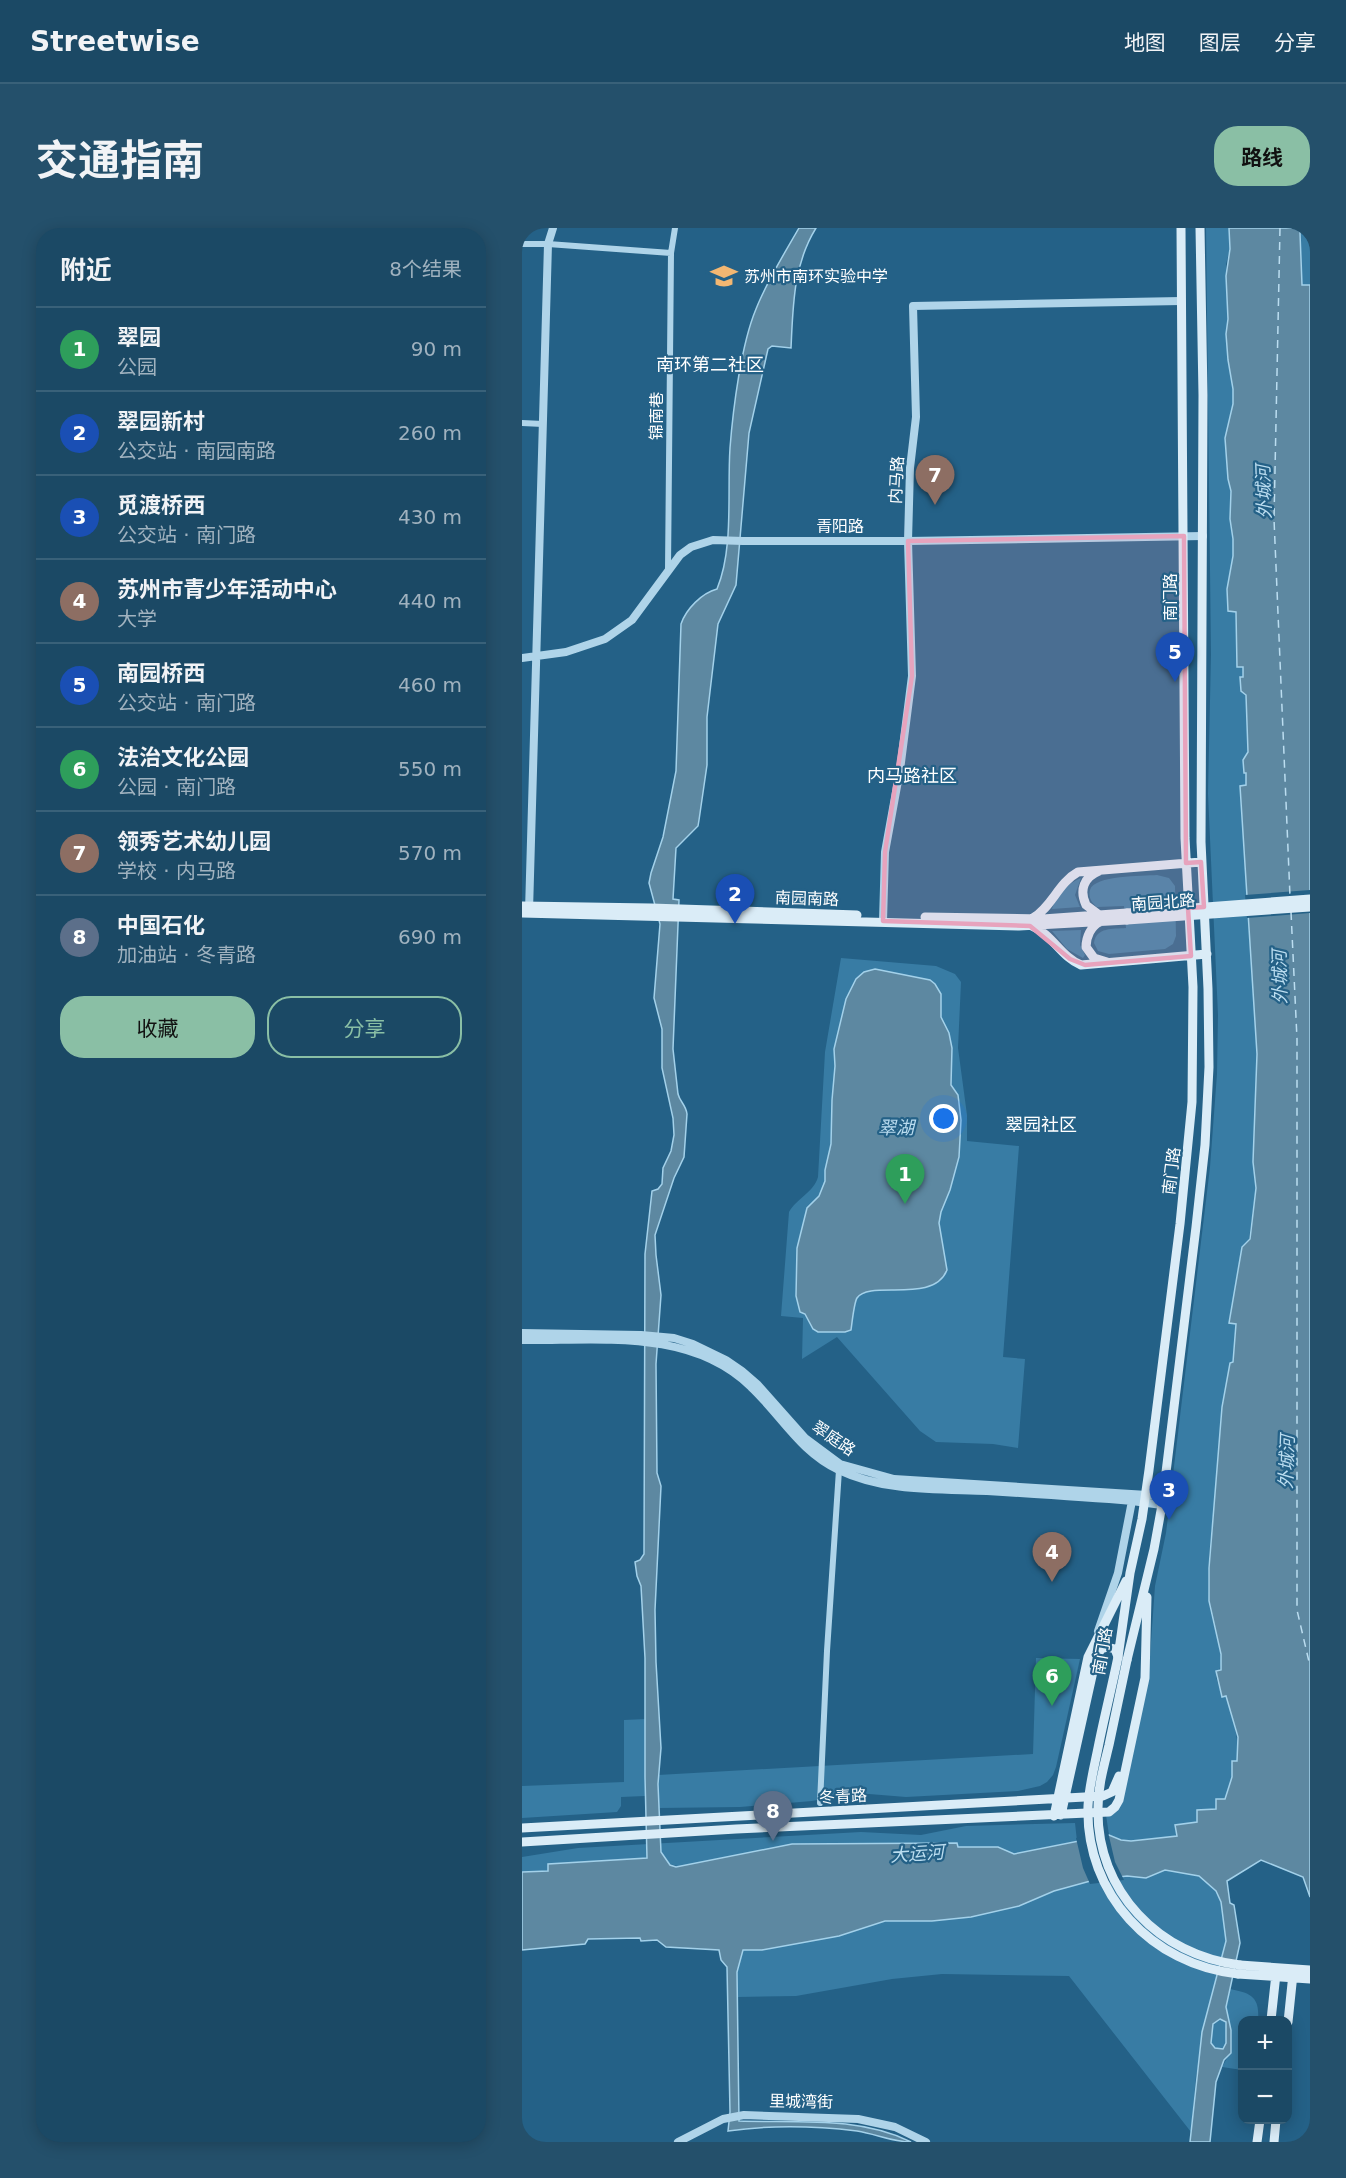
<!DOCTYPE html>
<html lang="zh">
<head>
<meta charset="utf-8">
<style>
	:root { --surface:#1b4965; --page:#24506b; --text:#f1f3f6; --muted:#a0b2bf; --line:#396179; --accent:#8abfa5 }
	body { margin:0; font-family:"DejaVu Sans","Noto Sans SC",sans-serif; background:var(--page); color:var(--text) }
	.controls { position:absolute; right:18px; bottom:18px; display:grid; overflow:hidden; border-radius:12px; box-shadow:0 3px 15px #0003 }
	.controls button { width:54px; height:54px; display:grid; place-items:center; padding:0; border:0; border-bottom:2px solid var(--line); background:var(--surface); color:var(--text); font:30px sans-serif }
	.you { position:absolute; left:422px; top:891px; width:21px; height:21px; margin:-15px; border:4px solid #fff; border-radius:50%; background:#1a73e8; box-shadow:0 0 0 9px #1a73e833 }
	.badge { display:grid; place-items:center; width:39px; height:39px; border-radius:50%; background:var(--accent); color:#fff; font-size:20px; font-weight:700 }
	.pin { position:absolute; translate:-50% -50px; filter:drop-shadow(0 2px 3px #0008) }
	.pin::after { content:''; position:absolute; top:32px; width:21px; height:18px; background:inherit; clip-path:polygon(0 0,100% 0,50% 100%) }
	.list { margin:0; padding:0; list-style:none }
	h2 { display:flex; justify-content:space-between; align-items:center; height:78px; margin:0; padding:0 24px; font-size:26px }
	h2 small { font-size:20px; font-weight:400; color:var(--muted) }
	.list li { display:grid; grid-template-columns:39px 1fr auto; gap:18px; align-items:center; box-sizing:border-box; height:84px; padding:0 24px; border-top:2px solid var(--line) }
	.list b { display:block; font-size:22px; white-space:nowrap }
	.list p { margin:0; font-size:20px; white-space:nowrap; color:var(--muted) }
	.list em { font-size:20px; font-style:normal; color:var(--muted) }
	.actions { display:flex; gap:12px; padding:18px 24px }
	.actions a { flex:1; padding:14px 0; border:2px solid var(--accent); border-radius:24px; text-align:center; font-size:21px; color:var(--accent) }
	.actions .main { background:var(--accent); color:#111 }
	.map { position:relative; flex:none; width:788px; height:1914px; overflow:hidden; border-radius:24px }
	header { display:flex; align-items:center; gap:36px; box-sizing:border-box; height:84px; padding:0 30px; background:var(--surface); border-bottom:2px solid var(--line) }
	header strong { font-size:28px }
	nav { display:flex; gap:33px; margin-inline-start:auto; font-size:21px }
	.intro { display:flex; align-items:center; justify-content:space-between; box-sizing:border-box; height:144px; padding:0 36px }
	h1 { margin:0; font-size:42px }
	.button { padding:15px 27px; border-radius:24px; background:var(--accent); color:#111; font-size:21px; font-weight:700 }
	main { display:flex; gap:36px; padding:0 36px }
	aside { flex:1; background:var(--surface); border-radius:24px; box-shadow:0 3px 15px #0003 }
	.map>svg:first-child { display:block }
	.green { fill:#387ca4 }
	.water { fill:#5d88a1; stroke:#a3d1ea; stroke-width:1.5; fill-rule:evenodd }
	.pier { fill:#246187 }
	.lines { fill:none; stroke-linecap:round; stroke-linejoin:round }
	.ferry { stroke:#bbddf0; stroke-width:1.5; stroke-dasharray:8 6; stroke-linecap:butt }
	.minor { stroke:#afd4e9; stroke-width:6 }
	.tertiary { stroke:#afd4e9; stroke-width:8 }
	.secondary { stroke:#daecf7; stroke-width:9 }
	.secondary-bridge { stroke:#daecf7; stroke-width:9 }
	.marked { fill:#e7a3bd; fill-opacity:0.2; stroke:#e7a3bd; stroke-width:4.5; stroke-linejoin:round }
	.labels { text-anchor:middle; stroke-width:4.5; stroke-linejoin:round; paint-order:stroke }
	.poi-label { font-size:16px; fill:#fff; stroke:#246187; text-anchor:start }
	.street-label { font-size:16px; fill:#fff; stroke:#246187 }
	.neighbourhood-label { font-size:18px; fill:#fff; stroke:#246187 }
	.water-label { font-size:18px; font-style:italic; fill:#bbddf0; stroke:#246187 }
</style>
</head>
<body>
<header>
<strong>Streetwise</strong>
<nav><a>地图</a><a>图层</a><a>分享</a></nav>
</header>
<div class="intro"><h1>交通指南</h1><a class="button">路线</a></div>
<main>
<aside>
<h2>附近<small>8个结果</small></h2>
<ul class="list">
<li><span class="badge" style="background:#2e9e5b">1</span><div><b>翠园</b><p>公园</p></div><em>90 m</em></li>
<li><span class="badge" style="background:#1a4fb4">2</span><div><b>翠园新村</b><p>公交站 · 南园南路</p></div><em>260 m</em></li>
<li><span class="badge" style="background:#1a4fb4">3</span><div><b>觅渡桥西</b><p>公交站 · 南门路</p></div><em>430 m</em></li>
<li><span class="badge" style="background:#8d6e63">4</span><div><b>苏州市青少年活动中心</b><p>大学</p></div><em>440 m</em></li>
<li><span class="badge" style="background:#1a4fb4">5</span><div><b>南园桥西</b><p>公交站 · 南门路</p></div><em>460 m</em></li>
<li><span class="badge" style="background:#2e9e5b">6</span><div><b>法治文化公园</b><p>公园 · 南门路</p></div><em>550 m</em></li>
<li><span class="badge" style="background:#8d6e63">7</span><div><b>领秀艺术幼儿园</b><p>学校 · 内马路</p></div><em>570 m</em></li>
<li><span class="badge" style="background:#5c6f8a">8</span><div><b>中国石化</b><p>加油站 · 冬青路</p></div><em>690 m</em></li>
</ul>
<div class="actions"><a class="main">收藏</a><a>分享</a></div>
</aside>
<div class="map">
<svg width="788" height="1914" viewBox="0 0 788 1914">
	<rect width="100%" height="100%" fill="#246187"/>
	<path class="green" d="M684,0H707L708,21L704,36L706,91L704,106L706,132L711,161V176L703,210L706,251L709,263L708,291L711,311V328L705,361L706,383H714L715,438H721L719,463L724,467L726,524L724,558H718L735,826L731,934L734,960L727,1011L720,1019L707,1094L714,1096L711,1135H708C700,1179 698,1223 693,1268C690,1303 684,1338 687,1374C689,1396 707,1431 694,1449L700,1469L704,1467C710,1489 718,1510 715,1533H710V1549L703,1571L695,1581L655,1608L609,1613L599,1612L587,1607L584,1587L591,1586L595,1581L628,1428L633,1358L644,1305L688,939L695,846L696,787L686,566L689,426Z
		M781,0H788V57L780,58L778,5Z
		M635,647L647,650L653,658L654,708L651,716L643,721L587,726L576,723L572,715C574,699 591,701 604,700L602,678L575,679C570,675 566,670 568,662C572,647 621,648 635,647Z
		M559,650L553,667L558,679L530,681C534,667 546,655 559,650Z
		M559,702L558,717L563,727L561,730L545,721L530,703Z
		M319,730L414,738L433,746L439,754L436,820L445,887V913L497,918L481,1129L503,1131L496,1220L471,1216L414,1214L398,1203L315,1109L280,1131L281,1090L259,1088L267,984C274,971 292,964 296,949L303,824Z
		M514,1430L558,1431L534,1539L531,1547L525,1554L518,1558L496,1563L384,1569L347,1566L320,1567L290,1573L218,1579L137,1580L136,1547L511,1526Z
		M124,1491L123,1568L99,1569V1578L95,1584L0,1590V1558L102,1554V1492Z
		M553,1595L555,1613L491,1626L476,1619H436L435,1615L270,1616L159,1639L125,1630L26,1637V1643L0,1644V1629L56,1620L339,1604L399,1607L444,1598Z
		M643,1642L677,1648L694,1663L699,1674L704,1713L674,1848L669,1904L547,1748L420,1746L370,1751L274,1768L215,1769V1744L221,1722H240L317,1708L363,1693L497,1678L532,1663L572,1652L605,1648L624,1650Z
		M708,1761C729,1765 738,1769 736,1792H720V1842L700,1839L708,1825L684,1820L690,1786L704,1783Z"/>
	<path class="water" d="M277,0H294C271,37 271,79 269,120L250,118L246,121L227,205L214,357L196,396L185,489V537L177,592L176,598L154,620L151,671L157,672L151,821L156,866C158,874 164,877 165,886L162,929L152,950L133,1007L134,1027L139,1067L134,1136L135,1245L139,1258L133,1382L134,1434L139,1520L136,1556L139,1624L148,1637L154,1639L270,1616L435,1615L436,1619H476L492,1626L587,1607L599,1612L609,1613L655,1608L653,1597L675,1594V1582L694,1581V1571H703L710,1549V1533H715L716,1509L704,1468L700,1469L694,1443L699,1442V1426L687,1373V1340L700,1179L708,1135L711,1134L714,1096L707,1095L720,1019L728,1011L734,960L731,934L735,826L718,558L724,557V545H722L721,532L726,524L724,467L719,463L718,449H721V439H715L714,384L706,383L705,361L711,328V311L708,291L709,263L706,251L703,210L711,176V161L706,132L704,106L706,91L704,48L708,21L707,0H781L778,5L780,57H788V1669L781,1649L739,1632L705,1653L708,1675L712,1677L718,1715L704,1779L709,1802V1825L702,1832L694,1854L688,1914H668L680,1804L704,1713L699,1674L694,1663L677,1648L643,1642L624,1650L605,1648L572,1652L532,1663L497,1678L449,1689L410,1693H363L317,1708L240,1722H221L215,1744L217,1893C274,1895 337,1888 389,1914C371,1914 354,1906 335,1903C293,1898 248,1897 206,1903L208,1884L205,1739L199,1732L197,1722L144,1719L135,1712L119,1713L118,1710L66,1711L63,1716L0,1722V1644L26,1643V1636L125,1630L123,1549V1430L119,1358L115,1348L113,1334L118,1332L122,1326L123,1026L130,963L136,961L140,956L141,940L149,923L152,907L151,890L140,840V801L132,770L138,696L127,655L129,645L141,609L154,543L159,396C164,381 180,365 195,361C212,320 205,265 208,220C211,181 219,117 234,81C245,53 262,26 277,0ZM698,1791L704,1794V1815L701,1821L693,1820L689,1815L691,1796Z
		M353,741L408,752L413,756L419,766V789L427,805L430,820L429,857L436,867L439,892L437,929L428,962L419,984L417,995L425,1042C411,1077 348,1051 335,1070C332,1075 330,1095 329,1102L323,1104H296L291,1101L283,1086L278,1084L274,1068L275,1020L285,980L297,968L303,953V942L309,916L310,872L313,838L312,821L324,771L334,751L342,744Z"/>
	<path class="pier" d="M788,662V685L725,690L723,667Z
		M586,1604L593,1634L602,1652L568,1656L561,1640L554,1610Z"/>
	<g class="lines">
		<path class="ferry" d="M758,0L752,291L768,668
			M769,684L775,811V1382L788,1438"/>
		<path class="minor" d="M0,16H26L149,25
			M0,195L21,196
			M146,341L149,25L153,0
			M298,1575L305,1423L317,1242"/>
		<path class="tertiary" d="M0,430L44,424L83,411L110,392L158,327L169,319L191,312L221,313H386L681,308
			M7,683L26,16L31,0
			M361,693L363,624L378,542L390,448L386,313L388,240L394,189L391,78L659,73
			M0,1105L119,1107L152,1110L171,1116L204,1132L220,1143L235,1156L283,1210L318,1236L372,1251L641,1268
			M0,1112C77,1113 169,1100 229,1159C259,1187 278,1224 317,1242C363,1264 416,1261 465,1263C513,1266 561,1269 610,1273L640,1277
			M576,1403L596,1345L610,1273
			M156,1914L201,1891L222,1887L336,1891L373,1899L404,1914"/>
		<path class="secondary" d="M0,678L129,680L335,687
			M0,685L497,698L605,692
			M576,686L564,677C557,662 562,649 577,643
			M403,689L521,691L605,685
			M511,690C530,679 536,655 556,644L679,634
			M578,694C569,698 564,709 564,719L572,730L585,734
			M510,698C530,706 539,729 559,737L685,726
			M596,1429L608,1345L620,1291L627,1242L658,996L670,874L671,759L663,610L659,0
			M605,1432L632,1321L640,1277L674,999L683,917L687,839L686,761L679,614L681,167L678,0
			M539,1587L574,1430L579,1421L585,1419L593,1421L596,1429
			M532,1588L566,1429L604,1353
			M0,1600L581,1568L590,1564L597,1548
			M0,1614L214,1601L587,1584L593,1579L597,1572L623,1450L625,1369
			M718,1737L788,1742
			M716,1746L788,1751
			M749,1792L754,1746
			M766,1794L771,1746
			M735,1914L738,1892
			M752,1914L754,1892"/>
		<path class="secondary-bridge" d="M605,685L788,671
			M605,692L788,679
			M596,1429C590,1458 583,1486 577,1515C573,1536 567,1557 566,1578C563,1666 630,1737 716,1746
			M605,1432C599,1460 593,1489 587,1517C582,1538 576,1558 576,1580C574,1663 638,1728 718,1737"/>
	</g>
	<path class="marked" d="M662,308L664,635L679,634L682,679L666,680L669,728L563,737L548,731L508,698L361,693L363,624L390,448L386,313Z"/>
	<defs>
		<symbol id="school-bare" viewBox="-9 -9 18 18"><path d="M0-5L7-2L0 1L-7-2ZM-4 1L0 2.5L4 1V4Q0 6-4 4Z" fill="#f3b772" stroke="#246187" stroke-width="2.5" paint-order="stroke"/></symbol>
	</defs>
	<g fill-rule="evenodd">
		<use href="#school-bare" x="183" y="29" width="38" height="38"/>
	</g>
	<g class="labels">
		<g class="poi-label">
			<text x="222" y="54">苏州市南环实验中学</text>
		</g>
		<g class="street-label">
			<text transform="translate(134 188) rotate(-90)" y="6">锦南巷</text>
			<text transform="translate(374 252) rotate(-87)" y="6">内马路</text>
			<text x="318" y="304">青阳路</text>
			<text transform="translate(648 369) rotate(-90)" y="6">南门路</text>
			<text transform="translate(285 670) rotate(2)" y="6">南园南路</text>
			<text transform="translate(641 674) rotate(-4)" y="6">南园北路</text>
			<text transform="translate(649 943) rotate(-83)" y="6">南门路</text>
			<text transform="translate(312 1210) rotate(34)" y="6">翠庭路</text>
			<text transform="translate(580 1423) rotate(-80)" y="6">南门路</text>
			<text transform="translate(321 1568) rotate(-3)" y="6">冬青路</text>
			<text transform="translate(279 1873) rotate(1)" y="6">里城湾街</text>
		</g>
		<g class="neighbourhood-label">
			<text x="188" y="143">南环第二社区</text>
			<text x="390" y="554">内马路社区</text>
			<text x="519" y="903">翠园社区</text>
		</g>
		<g class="water-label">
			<text transform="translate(742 264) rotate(-92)" y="6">外城河</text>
			<text transform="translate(758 749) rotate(-91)" y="6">外城河</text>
			<text x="374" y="906">翠湖</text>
			<text transform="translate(765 1234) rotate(-88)" y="6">外城河</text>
			<text transform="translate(395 1626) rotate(-4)" y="6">大运河</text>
		</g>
	</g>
</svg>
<div class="controls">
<button>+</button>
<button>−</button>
</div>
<div class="you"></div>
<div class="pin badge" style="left:383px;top:976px;background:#2e9e5b">1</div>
<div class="pin badge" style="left:213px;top:696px;background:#1a4fb4">2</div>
<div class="pin badge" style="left:647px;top:1292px;background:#1a4fb4">3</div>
<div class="pin badge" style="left:530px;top:1354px;background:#8d6e63">4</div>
<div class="pin badge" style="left:653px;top:454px;background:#1a4fb4">5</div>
<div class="pin badge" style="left:530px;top:1478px;background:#2e9e5b">6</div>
<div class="pin badge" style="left:413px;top:277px;background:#8d6e63">7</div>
<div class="pin badge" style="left:251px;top:1613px;background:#5c6f8a">8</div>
</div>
</main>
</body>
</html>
